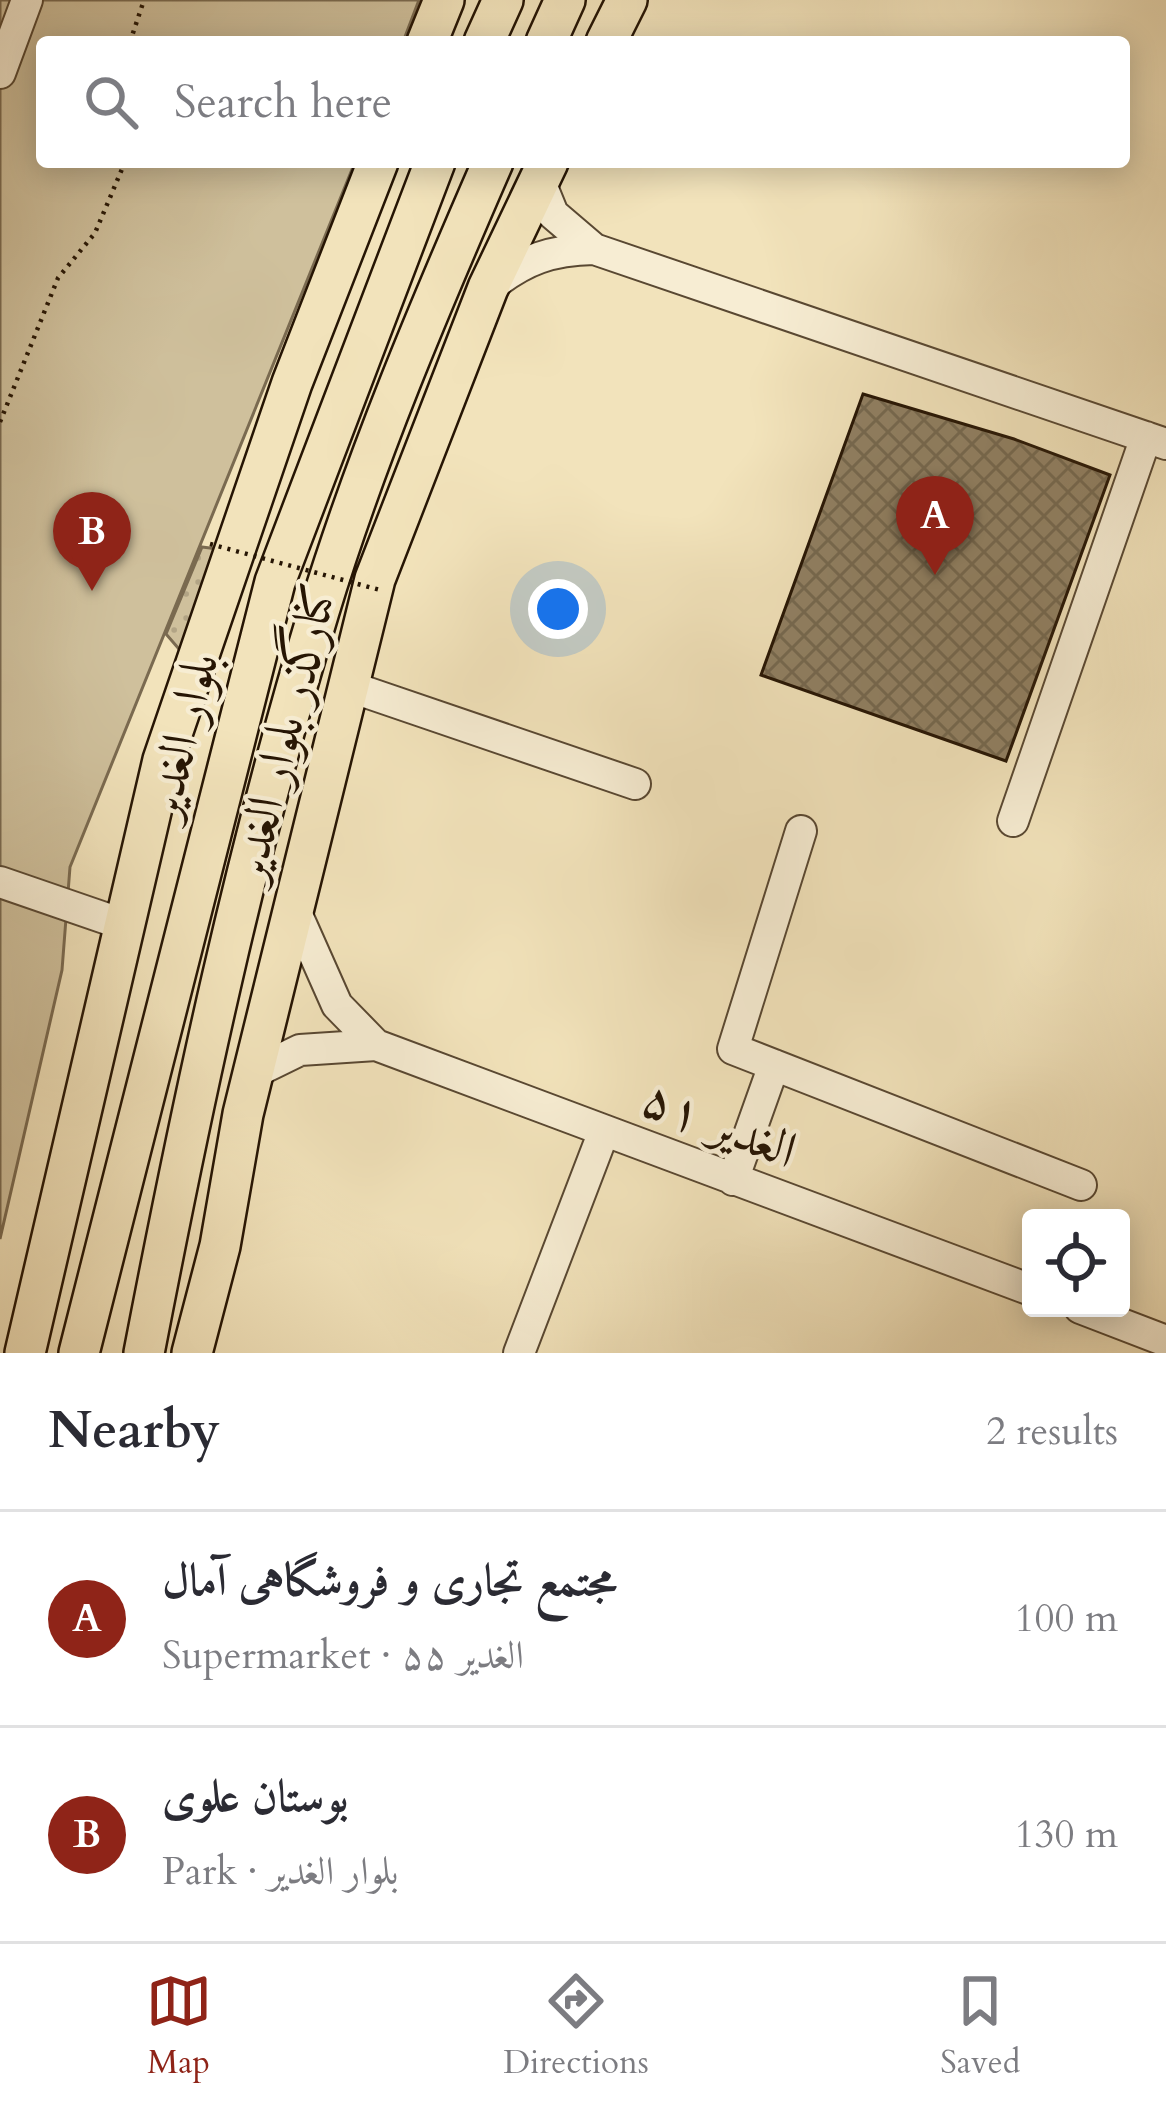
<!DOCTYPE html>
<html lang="en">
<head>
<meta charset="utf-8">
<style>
	:root { --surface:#fff; --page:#f2f2f3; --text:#2b2b33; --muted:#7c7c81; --line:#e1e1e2; --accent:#8f2418 }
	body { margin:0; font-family:Cardo,Amiri,serif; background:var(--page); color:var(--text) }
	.controls { position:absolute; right:36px; bottom:36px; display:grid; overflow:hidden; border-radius:12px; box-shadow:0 6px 30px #0003 }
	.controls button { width:108px; height:108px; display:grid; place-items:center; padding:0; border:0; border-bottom:3px solid var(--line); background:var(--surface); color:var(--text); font:60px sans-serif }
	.you { position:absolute; left:558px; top:609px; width:42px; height:42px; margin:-30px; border:9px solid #fff; border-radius:50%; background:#1a73e8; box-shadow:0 0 0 18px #1a73e833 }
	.badge { display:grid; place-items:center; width:78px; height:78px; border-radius:50%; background:var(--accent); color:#fff; font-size:39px; font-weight:700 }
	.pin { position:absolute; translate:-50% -99px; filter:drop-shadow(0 3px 6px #0008) }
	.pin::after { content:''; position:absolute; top:63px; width:42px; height:36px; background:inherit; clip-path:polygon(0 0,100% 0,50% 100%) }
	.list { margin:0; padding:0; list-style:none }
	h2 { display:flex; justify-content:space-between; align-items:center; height:156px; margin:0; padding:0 48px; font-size:51px }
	h2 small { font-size:39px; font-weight:400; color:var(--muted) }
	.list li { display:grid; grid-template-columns:78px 1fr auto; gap:36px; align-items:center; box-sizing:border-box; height:216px; padding:0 48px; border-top:3px solid var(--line) }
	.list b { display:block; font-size:45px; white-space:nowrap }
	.list p { margin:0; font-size:39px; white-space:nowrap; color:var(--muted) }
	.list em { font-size:39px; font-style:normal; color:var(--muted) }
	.icon { flex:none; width:66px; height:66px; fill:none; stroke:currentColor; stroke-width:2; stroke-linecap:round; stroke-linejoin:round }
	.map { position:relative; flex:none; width:1166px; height:1353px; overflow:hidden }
	.search { position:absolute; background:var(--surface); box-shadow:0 6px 30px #0003; left:36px; right:36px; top:36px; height:132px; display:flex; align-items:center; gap:30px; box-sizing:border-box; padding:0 42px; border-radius:12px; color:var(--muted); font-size:45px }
	.sheet { height:588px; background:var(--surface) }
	nav { display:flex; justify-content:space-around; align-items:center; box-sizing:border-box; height:168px; border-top:3px solid var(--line); background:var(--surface); font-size:33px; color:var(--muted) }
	nav a { display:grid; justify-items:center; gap:6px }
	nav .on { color:var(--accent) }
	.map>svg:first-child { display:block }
	.grass { fill:url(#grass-dots); stroke:#7a6a50; stroke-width:3 }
	.green { fill:#cfc09c; stroke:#7a6a50; stroke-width:3 }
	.building { fill:url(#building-cross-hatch); stroke:#261504; stroke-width:3 }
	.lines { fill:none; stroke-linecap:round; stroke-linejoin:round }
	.minor-casing { stroke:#594832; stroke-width:34 }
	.major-casing { stroke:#261504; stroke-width:44 }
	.path { stroke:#261504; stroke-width:4.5; stroke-dasharray:3 6; stroke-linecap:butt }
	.minor { stroke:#f7edd3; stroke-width:30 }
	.major { stroke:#f2e3bb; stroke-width:39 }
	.path-bridge { stroke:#261504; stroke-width:4.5; stroke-dasharray:3 6; stroke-linecap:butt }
	.labels { text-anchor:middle; stroke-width:9; stroke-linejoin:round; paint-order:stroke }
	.street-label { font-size:51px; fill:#261504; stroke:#f7edd3 }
</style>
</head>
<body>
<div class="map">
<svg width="1166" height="1353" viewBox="0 0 1166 1353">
	<defs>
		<pattern id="grass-dots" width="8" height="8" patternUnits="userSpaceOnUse" patternTransform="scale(3)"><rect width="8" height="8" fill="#cfc09c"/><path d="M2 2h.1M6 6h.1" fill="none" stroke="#b2a485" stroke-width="1.8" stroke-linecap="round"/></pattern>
		<pattern id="building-cross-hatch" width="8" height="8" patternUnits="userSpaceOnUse" patternTransform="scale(3)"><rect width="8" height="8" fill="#908063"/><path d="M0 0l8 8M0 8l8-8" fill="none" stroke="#75684f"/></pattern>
	</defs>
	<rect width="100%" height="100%" fill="#f2e3bb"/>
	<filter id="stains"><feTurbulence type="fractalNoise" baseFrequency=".00167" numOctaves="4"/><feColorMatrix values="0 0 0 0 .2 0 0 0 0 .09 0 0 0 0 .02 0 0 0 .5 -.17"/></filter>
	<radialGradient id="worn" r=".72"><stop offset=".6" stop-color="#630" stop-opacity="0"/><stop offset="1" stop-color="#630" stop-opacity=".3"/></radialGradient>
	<path class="grass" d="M202,547L218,549L185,656L166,634Z"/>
	<path class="green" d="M0,0H419L403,42H42V162H355L70,867L62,970L0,1239Z"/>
	<path class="building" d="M863,394L1014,439L1110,475L1006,761L761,675Z"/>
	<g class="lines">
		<defs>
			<path id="minor" d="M0,73L27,0
				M540,182L553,214L594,249L1166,444
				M491,286C525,259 551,250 594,249
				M348,686L635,784
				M1013,821L1146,437
				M801,831L733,1049L1081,1185
				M0,882L125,925
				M293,906L337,1005L376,1045
				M253,1073L300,1050L376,1045L1031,1290
				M733,1180L774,1065
				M1080,1308L1166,1341
				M519,1353L604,1131"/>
			<path id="major" d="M427,42L444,0
				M484,42L503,0
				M546,42L565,0
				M606,42L627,0
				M25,1353L163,760L292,383L378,162
				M79,1353L275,582L435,162
				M144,1353C192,1103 245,855 319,611C366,457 429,309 493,162
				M192,1353L220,1246L243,1114L375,579L488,288L548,162"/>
		</defs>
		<use href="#minor" class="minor-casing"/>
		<use href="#major" class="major-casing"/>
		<path class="path" d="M130,42L144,0
			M0,422L58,278L95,233L125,162"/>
		<use href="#minor" class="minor"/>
		<use href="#major" class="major"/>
		<path class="path-bridge" d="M210,544L380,590"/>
	</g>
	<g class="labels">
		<g class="street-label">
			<text transform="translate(282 733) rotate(-76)" y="18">کنارگذر بلوار الغدیر</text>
			<text transform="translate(180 736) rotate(-76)" y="18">بلوار الغدیر</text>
			<text transform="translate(720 1123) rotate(21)" y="18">الغدیر ۵۱</text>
		</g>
	</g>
	<rect width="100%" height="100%" filter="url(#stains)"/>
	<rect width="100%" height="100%" fill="url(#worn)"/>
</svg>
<div class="controls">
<button><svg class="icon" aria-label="locate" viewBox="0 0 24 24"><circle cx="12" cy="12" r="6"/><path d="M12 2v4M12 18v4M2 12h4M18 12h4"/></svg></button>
</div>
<div class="you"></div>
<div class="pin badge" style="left:935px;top:575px">A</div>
<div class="pin badge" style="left:92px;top:591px">B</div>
<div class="search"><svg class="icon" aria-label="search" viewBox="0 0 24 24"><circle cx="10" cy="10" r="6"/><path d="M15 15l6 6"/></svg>Search here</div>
</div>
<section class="sheet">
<h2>Nearby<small>2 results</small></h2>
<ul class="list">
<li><span class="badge">A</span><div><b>مجتمع تجاری و فروشگاهی آمال</b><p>Supermarket · الغدیر ۵۵</p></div><em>100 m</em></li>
<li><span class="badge">B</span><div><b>بوستان علوی</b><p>Park · بلوار الغدیر</p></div><em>130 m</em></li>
</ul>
</section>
<nav>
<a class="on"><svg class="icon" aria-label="map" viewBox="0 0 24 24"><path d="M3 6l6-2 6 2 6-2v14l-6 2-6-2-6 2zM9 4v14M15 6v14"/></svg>Map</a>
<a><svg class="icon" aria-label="directions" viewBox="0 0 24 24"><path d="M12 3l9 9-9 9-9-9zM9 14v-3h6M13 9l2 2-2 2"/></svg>Directions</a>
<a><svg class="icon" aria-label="saved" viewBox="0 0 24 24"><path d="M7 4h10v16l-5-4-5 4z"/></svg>Saved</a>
</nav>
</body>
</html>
